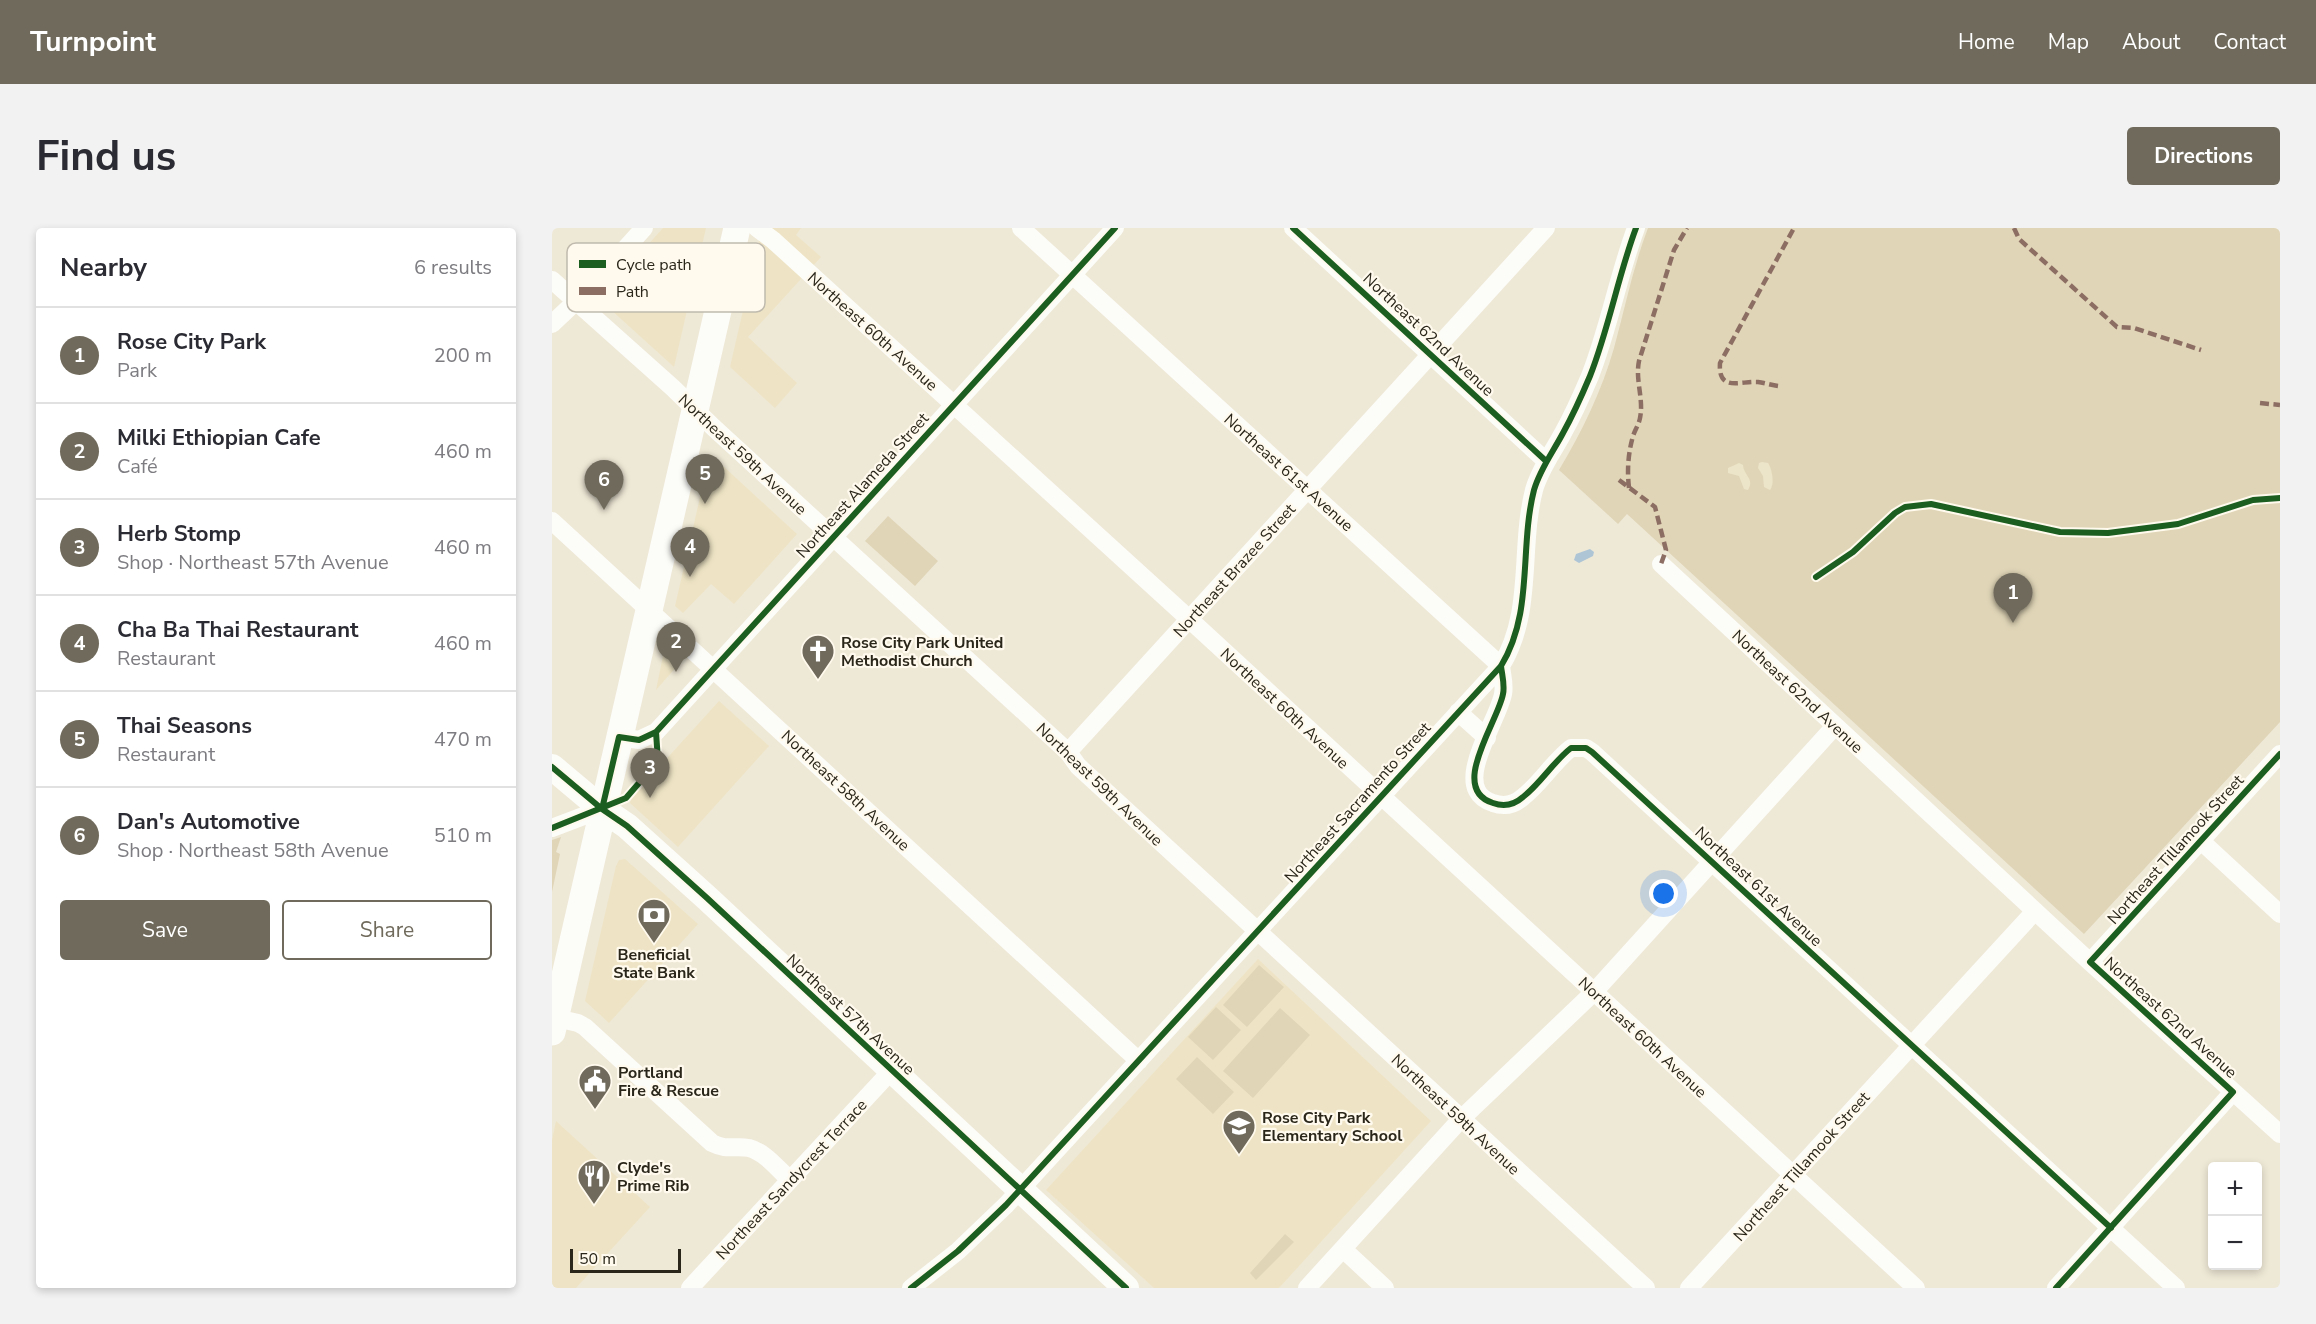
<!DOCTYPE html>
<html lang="en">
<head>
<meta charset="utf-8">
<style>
	:root { --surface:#fff; --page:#f2f2f3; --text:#2b2b33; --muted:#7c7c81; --line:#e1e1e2; --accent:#6f6a5b }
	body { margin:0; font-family:"Nunito Sans",sans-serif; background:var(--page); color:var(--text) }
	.controls { position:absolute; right:18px; bottom:18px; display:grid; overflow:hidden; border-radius:6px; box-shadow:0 3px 9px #0003 }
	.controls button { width:54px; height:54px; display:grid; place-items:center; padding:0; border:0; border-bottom:2px solid var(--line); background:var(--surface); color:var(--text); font:30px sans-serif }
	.scale { position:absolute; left:18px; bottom:15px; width:111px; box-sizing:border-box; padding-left:6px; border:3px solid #2a2619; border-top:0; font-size:16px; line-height:21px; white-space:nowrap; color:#2a2619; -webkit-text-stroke:4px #fffaed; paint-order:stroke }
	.you { position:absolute; left:1112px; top:666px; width:21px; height:21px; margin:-15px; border:4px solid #fff; border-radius:50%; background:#1a73e8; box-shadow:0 0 0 9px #1a73e833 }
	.badge { display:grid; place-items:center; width:39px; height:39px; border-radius:50%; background:var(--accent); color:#fff; font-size:20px; font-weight:700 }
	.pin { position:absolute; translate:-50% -50px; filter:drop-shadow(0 2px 3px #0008) }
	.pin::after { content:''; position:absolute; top:32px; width:21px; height:18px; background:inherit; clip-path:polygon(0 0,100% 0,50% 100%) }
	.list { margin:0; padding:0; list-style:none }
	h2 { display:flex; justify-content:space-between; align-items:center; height:78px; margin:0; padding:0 24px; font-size:26px }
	h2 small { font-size:20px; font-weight:400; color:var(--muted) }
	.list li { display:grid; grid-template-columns:39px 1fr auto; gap:18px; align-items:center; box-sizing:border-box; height:96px; padding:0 24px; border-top:2px solid var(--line) }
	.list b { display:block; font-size:22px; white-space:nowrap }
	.list p { margin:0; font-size:20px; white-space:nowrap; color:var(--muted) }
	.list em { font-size:20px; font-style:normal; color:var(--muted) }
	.actions { display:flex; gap:12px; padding:18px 24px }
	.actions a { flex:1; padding:14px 0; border:2px solid var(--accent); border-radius:6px; text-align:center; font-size:21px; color:var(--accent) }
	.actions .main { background:var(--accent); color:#fff }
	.map { position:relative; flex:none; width:1728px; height:1060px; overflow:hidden; border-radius:6px }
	header { display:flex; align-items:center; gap:36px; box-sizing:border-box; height:84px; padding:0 30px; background:var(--accent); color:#fff }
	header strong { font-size:28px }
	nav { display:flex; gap:33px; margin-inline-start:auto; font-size:21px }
	.intro { display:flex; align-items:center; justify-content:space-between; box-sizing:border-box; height:144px; padding:0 36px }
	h1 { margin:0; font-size:42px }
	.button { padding:15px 27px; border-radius:6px; background:var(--accent); color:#fff; font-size:21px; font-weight:700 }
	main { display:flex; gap:36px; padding:0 36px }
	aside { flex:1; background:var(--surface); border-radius:6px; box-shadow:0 3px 9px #0003 }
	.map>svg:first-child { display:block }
	.built { fill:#eee4c5 }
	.green { fill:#e0d5b7 }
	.sand { fill:#ede5c9 }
	.water { fill:#aec5d6 }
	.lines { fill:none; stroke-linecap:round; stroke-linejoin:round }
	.minor { stroke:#fcfcf9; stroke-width:18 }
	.secondary { stroke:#fcfcf9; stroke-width:26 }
	.primary { stroke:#fcfcf9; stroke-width:27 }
	.quiet { stroke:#8d6e63; stroke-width:4.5; stroke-dasharray:9 4.5; stroke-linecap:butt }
	.cycleway-casing { stroke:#fffaed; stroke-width:10 }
	.cycleway { stroke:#1b5e20; stroke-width:6 }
	.labels { text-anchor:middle; stroke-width:4.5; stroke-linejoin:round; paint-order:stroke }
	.street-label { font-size:16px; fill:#2a2619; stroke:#fffaed }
	.poi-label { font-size:16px; font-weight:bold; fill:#2a2619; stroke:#fffaed; text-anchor:start }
	.key { fill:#fffaed; stroke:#bfbaad; stroke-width:1.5 }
	.key-label { font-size:16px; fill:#2a2619 }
</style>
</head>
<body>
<header>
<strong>Turnpoint</strong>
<nav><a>Home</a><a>Map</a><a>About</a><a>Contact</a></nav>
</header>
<div class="intro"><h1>Find us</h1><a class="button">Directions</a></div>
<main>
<aside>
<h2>Nearby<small>6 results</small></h2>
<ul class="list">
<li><span class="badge">1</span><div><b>Rose City Park</b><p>Park</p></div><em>200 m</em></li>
<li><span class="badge">2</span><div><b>Milki Ethiopian Cafe</b><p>Café</p></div><em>460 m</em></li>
<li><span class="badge">3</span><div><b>Herb Stomp</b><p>Shop · Northeast 57th Avenue</p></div><em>460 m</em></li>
<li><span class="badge">4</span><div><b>Cha Ba Thai Restaurant</b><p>Restaurant</p></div><em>460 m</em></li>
<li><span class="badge">5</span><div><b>Thai Seasons</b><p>Restaurant</p></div><em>470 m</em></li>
<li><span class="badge">6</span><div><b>Dan's Automotive</b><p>Shop · Northeast 58th Avenue</p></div><em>510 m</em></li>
</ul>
<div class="actions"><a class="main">Save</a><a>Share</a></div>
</aside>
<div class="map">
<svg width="1728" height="1060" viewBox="0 0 1728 1060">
	<rect width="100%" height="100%" fill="#eee8d6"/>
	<path class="built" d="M111,0H154L122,139L47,71Z
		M210,0H249L244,7L269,29L196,109L245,155L223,180L178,139Z
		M158,226L245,306L182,376L159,356L131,385L123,378Z
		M112,423L127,436L104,462Z
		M167,473L217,518L126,619L78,575L79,570Z
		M73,631L146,696L57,795L33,773L64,638L67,632Z
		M706,731L879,893L727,1060H602L494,962Z
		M4,893L98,979L24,1060H0V912Z"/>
	<path class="green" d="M1096,0H1728V494L1532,706L1075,286L1066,296L1007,242C1030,204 1050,162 1062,120C1073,80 1081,39 1096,0Z
		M336,288L386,333L363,358L313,313Z
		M9,609L4,624L8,626L0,664V612Z
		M707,737L732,759L695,799L671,777Z
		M664,779L689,802L661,832L636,809Z
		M728,780L758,807L701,870L671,843Z
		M645,829L682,864L661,886L624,851Z
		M733,1006L742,1014L704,1052L698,1045Z"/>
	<path class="sand" d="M1210,234L1216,235C1220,240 1223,257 1218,262L1212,259L1211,248L1206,240L1207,235Z
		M1187,235L1191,237C1192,248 1203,251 1196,262L1192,261L1187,248L1176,245V240Z"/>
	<path class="water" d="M1038,321L1042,324L1041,328L1027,335L1022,332L1024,326Z"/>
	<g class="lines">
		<path class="minor" d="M205,0L221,12L624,379L1364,1060
			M469,0L949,438C950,447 953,457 951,466C946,494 896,561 941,575C952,579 962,577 971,569C989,555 1001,534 1019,520H1034L1040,524L1624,1060
			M741,0L994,233
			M0,52L121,160L161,199L516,524L526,538L1094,1060
			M0,96L36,62L92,0
			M0,293L587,833
			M1109,336L1538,734L1728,906
			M906,484L935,510
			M67,509L87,512L104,504L563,0
			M516,524L994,0
			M0,600L50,581
			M1649,613L1728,686
			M1538,734L1728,526
			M4,790L26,795L33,799L160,915C176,923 182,917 197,920C213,924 226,941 238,952
			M791,1021L833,1060
			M138,1060L340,842
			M359,1060L406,1023L454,977L949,438C982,384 967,321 982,262C988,241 1001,224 1011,205C1021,187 1030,167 1038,148C1057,100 1066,48 1084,0
			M755,1060L909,891L1042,764L1283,498
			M1137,1060L1483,683
			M1504,1060L1681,864"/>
		<path class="secondary" d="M0,539L50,581L75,598L155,670L574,1060"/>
		<path class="primary" d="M0,804L185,0"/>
		<path class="quiet" d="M1462,0L1467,11L1565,99L1582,100L1649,122
			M1226,158C1219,157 1213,155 1206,154C1187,153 1166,164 1168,135L1242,0
			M1708,175L1728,177
			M1067,252L1103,279L1114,322L1109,336
			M1077,260C1075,242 1076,226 1081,208C1083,202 1087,196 1088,190C1092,171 1083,152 1087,133L1122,22L1135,0"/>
		<defs>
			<path id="cycleway" d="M741,0L994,233
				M1264,349L1301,324L1343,285L1353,279L1379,276L1508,304L1556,305L1626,296L1701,272L1728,270
				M949,438C950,447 953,457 951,466C946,494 896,561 941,575C952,579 962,577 971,569C989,555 1001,534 1019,520H1034L1040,524L1559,1000
				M0,539L50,581L75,598L155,670L574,1060
				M50,581L67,509L87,512L104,504L563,0
				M0,600L74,570L106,533L104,504
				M359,1060L406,1023L454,977L949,438C982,384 967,321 982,262C988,241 1001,224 1011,205C1021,187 1030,167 1038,148C1057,100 1066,48 1084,0
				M1504,1060L1681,864L1538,734L1728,526"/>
		</defs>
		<use href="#cycleway" class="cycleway-casing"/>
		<use href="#cycleway" class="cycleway"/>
	</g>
	<defs>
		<symbol id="church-pin" viewBox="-11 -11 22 30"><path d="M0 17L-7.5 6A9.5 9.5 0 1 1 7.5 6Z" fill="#6f6a5b" stroke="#fffaed"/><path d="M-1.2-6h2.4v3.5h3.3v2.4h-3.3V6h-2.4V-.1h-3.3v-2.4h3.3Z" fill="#fff"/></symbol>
		<symbol id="bank-pin" viewBox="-11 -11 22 30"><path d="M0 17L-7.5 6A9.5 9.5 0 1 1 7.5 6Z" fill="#6f6a5b" stroke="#fffaed"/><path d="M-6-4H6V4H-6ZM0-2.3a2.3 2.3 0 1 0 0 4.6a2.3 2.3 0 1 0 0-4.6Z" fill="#fff"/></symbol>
		<symbol id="civic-pin" viewBox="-11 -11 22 30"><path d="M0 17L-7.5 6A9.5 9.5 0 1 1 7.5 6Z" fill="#6f6a5b" stroke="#fffaed"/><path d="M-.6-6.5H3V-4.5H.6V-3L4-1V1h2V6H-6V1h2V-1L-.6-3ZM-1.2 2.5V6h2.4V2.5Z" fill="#fff"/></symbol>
		<symbol id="school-pin" viewBox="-11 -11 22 30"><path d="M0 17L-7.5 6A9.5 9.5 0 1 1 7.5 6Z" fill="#6f6a5b" stroke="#fffaed"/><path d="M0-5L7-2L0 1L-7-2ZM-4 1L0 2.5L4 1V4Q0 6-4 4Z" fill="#fff"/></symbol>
		<symbol id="restaurant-pin" viewBox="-11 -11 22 30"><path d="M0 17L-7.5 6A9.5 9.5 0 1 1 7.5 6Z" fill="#6f6a5b" stroke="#fffaed"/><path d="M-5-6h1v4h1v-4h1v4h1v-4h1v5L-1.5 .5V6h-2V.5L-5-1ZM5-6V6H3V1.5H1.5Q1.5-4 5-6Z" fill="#fff"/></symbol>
	</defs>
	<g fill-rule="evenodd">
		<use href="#church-pin" x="247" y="404" width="38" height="52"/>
		<use href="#bank-pin" x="83" y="668" width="38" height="52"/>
		<use href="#civic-pin" x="24" y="834" width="38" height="52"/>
		<use href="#school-pin" x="668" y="879" width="38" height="52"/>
		<use href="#restaurant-pin" x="23" y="929" width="38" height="52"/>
	</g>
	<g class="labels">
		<g class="street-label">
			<text transform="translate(321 103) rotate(42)" y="6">Northeast 60th Avenue</text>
			<text transform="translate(877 106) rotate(43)" y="6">Northeast 62nd Avenue</text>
			<text transform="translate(191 226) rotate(43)" y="6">Northeast 59th Avenue</text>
			<text transform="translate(737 244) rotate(42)" y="6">Northeast 61st Avenue</text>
			<text transform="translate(310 257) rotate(-48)" y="6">Northeast Alameda Street</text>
			<text transform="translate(682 342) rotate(-48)" y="6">Northeast Brazee Street</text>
			<text transform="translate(1246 463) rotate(43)" y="6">Northeast 62nd Avenue</text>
			<text transform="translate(733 480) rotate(43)" y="6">Northeast 60th Avenue</text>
			<text transform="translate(548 556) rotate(44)" y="6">Northeast 59th Avenue</text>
			<text transform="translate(294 562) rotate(43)" y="6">Northeast 58th Avenue</text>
			<text transform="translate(805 574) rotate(-48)" y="6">Northeast Sacramento Street</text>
			<text transform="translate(1623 621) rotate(-48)" y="6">Northeast Tillamook Street</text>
			<text transform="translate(1207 658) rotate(43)" y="6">Northeast 61st Avenue</text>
			<text transform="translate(299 786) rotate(43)" y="6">Northeast 57th Avenue</text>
			<text transform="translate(1619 789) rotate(42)" y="6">Northeast 62nd Avenue</text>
			<text transform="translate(1091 809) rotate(43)" y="6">Northeast 60th Avenue</text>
			<text transform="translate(904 886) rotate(43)" y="6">Northeast 59th Avenue</text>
			<text transform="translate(1249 938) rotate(-48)" y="6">Northeast Tillamook Street</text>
			<text transform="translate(239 951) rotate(-47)" y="6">Northeast Sandycrest Terrace</text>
		</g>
		<g class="poi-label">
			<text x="289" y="420">Rose City Park United<tspan x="289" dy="18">Methodist Church</tspan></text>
			<text x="102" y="732" text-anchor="middle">Beneficial<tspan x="102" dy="18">State Bank</tspan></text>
			<text x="66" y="850">Portland<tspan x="66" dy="18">Fire &amp; Rescue</tspan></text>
			<text x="710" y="895">Rose City Park<tspan x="710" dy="18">Elementary School</tspan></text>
			<text x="65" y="945">Clyde's<tspan x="65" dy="18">Prime Rib</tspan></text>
		</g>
	</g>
	<rect x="15" y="15" width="198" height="69" rx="9" class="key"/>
	<rect x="27" y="32" width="27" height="8" fill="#1b5e20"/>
	<rect x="27" y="59" width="27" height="8" fill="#8d6e63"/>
	<g class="key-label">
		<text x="64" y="42">Cycle path</text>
		<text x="64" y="69">Path</text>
	</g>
</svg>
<div class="controls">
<button>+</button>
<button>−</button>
</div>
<div class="scale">50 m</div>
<div class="you"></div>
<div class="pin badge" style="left:1461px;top:395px">1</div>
<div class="pin badge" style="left:124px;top:444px">2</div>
<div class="pin badge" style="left:98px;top:570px">3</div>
<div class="pin badge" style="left:138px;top:349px">4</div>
<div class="pin badge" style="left:153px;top:276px">5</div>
<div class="pin badge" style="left:52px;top:282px">6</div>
</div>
</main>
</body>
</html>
